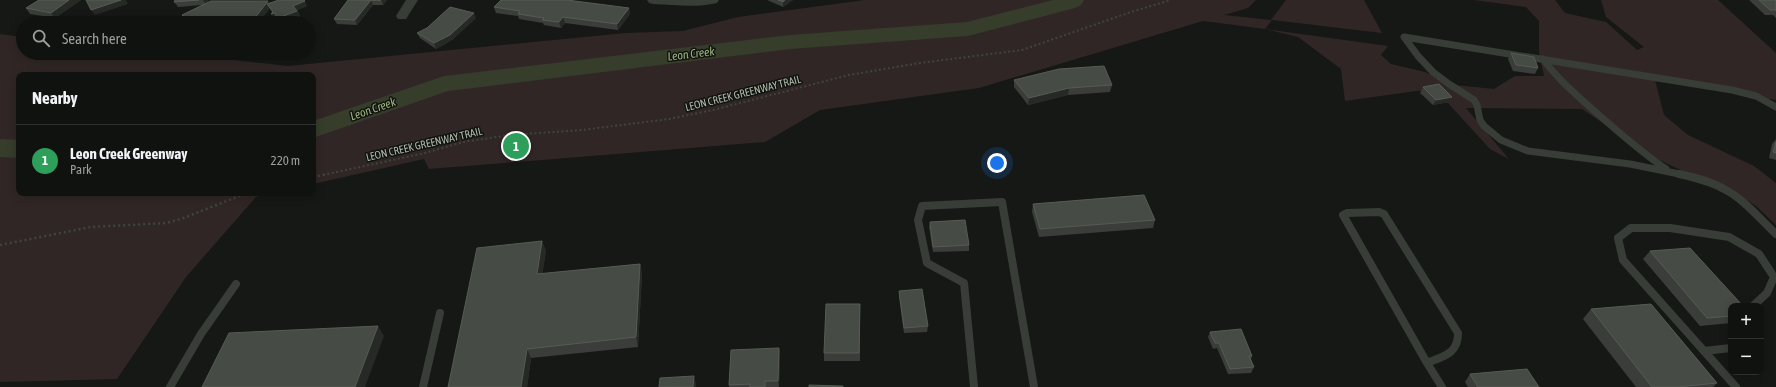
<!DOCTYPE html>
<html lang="en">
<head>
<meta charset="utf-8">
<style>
	:root { --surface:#101210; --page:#1e201e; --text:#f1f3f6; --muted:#9c9e9f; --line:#303230; --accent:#a82df9 }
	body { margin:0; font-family:"Asap Condensed",sans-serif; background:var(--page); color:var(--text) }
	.controls { position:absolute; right:12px; bottom:12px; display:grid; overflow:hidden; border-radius:8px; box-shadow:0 2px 10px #0003 }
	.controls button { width:36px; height:36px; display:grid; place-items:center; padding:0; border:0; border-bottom:1px solid var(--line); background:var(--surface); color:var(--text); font:20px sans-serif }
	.you { position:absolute; left:997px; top:163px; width:14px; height:14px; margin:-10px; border:3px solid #fff; border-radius:50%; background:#1a73e8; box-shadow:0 0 0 6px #1a73e833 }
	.badge { display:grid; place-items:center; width:26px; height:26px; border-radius:50%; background:var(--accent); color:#fff; font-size:13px; font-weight:700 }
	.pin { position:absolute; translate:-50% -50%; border:2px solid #fff; box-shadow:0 1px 4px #0006 }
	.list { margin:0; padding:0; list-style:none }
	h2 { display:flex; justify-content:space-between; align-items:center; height:52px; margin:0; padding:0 16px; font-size:17px }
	h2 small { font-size:13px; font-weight:400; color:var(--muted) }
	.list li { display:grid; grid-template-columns:26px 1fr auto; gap:12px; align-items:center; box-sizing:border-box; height:72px; padding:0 16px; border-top:1px solid var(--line) }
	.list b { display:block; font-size:15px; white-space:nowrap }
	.list p { margin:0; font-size:13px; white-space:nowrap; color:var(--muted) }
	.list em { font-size:13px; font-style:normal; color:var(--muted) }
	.icon { flex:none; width:22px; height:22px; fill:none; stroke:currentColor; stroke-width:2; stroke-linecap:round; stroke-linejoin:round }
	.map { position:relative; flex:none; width:1776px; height:387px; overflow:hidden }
	.search { position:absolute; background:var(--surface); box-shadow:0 2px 10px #0003; left:16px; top:16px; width:300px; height:44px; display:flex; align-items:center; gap:10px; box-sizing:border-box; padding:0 14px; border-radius:22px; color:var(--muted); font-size:15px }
	.panel { position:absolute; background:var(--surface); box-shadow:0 2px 10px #0003; left:16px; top:72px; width:300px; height:124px; border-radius:8px }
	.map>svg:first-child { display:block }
	.green { fill:#302626 }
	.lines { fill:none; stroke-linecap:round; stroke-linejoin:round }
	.river { fill:#363d2b; fill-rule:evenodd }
	.path-far1 { stroke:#3f443d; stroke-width:2; stroke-dasharray:2 2.5; stroke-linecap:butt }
	.path { stroke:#3f443d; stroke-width:2.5; stroke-dasharray:2 3; stroke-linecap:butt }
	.lane-far1 { stroke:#383d37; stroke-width:7 }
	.lane { stroke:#383d37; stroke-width:8 }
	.street { fill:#383d37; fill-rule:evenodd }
	.wall { fill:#3a3d39 }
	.shaded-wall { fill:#262926 }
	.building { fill:#464b45; stroke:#565c54 }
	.labels { text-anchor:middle; stroke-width:3; stroke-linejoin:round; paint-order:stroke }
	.street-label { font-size:11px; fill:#aeb9a7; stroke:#111311 }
	.water-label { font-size:12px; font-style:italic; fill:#9eb57d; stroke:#111311 }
</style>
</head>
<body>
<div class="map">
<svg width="1776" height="387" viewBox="0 0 1776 387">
	<rect width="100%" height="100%" fill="#161816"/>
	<path class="green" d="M865,0H1256L1248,8L1224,15L1271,20L1286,0H1364L1382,33L1272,20L1265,29L1388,46L1381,55L1391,64L1425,72L1455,85L1494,89L1515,76H1544L1539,53V21L1526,7L1474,0H1555L1565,13L1606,22L1637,50L1644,47L1606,17L1601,0H1718L1776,53V100L1655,80L1664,115L1688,135L1754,166L1776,183V225L1756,206L1724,186L1683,171L1653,157L1582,109L1466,108L1509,159L1490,149L1436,90L1416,91L1345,101L1341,69L1298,37L1265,29L1203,21L979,88L820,110L765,142L429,169L424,159L313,184V75H19V193H274L256,197L186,277L117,379L0,382V34L23,37V53H172L288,66L626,33L683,31L738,17Z"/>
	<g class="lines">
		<path class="river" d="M1053,0H1084L1081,5L1075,8L968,36L790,49L448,91L313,138V121L444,76L790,35L967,22Z
			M0,139L19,140V158L0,157Z"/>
		<path class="path-far1" d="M323,175L425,153L463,142L510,135L582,130L669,119L713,110L849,75L920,63L1022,50L1131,12L1171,0"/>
		<path class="path" d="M313,177L328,174
			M0,245L91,227L166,223L181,219L247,193"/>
		<path class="lane-far1" d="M1543,59C1559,81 1579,97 1599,115C1621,134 1642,153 1666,169
			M1684,175L1630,164L1528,151L1501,140L1484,126L1480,120L1477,105L1474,100L1449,84L1433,72L1418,56L1404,37L1732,90L1756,96L1776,107"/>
		<path class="lane" d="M1679,174C1695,178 1710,181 1724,189C1744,199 1760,219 1776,234
			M1379,212L1384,214L1458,333C1458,354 1444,356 1427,363L1343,215L1347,213Z
			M1704,351L1731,348
			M1427,363L1442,387
			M170,387L201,334L236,284
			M423,387L440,313
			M974,387L964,283L927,263L918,220L922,206L1002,202L1034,387
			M1736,387L1623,260L1618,238L1631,228H1670L1729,237L1759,254L1774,277L1767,293L1753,306"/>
		<path class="street" d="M406,0H418L406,19H398L396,16Z
			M647,0H719L717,3C696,8 675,5 653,4L649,3Z"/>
	</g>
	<path class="wall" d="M39,0H81L55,18L30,14L26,8Z
		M175,0H209L207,3L268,1L269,4L307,6L297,10L300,16L282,23H281L277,18L274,19L271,14L272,12L270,8L258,23H189L185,20L182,15L202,5L178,7L174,2Z
		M348,0H387L383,5H373L357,25L337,24L334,19Z
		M767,0H793L783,7Z
		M1749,0H1776V18L1773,15H1765Z
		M494,7L629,8L630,14L618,30L565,23L561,28L544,25L543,23L519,19L518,16L496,13Z
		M476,18L452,40L436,49L420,38L417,33Z
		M1511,53L1538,68L1535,74L1513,71L1508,59Z
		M1014,80L1112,85L1110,92L1068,95L1028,105L1014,87Z
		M1423,87L1452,97L1449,102L1433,105L1420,93Z
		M1776,139V160L1769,158L1772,144Z
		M1033,204L1155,220L1153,228L1039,237L1032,212Z
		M930,222L969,245V251L933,252L929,227Z
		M542,241L546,251L542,274L640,264L642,274L638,347L531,358L527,387H448Z
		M1650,251L1731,306V323L1700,326L1643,259Z
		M899,291L928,326L927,332L904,333L899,297Z
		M860,304V361H824V353Z
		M1591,309L1717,383L1713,387H1636L1583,319Z
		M1210,332L1252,356L1251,360L1254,367L1251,373L1228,374L1217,348L1213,349L1208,337Z
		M779,348L780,355L779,387H729V385Z
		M1470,374L1539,387H1468L1465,382Z"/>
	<path class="shaded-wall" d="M69,0H81L55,18L51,13Z
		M121,0H126L128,4L95,15L91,10Z
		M203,0H209L206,5Z
		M371,0L373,5L357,25L355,20Z
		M381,0H387L383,5Z
		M785,0H793L783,7V2Z
		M268,1L271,7L267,4L270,8L258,23H251Z
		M305,1L307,6L295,11L293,6Z
		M629,8L630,14L618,30L617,24Z
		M297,11L300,16L281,23L278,18Z
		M274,13L277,18L274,19L271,14Z
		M474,13L476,18L452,40L436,49L434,43Z
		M563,17L565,23L561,28L559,22Z
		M1069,88L1068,95L1028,105L1029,98Z
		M1452,97L1449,102L1433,105L1436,100Z
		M542,241L546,251L541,284L537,274Z
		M640,264L642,274L638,347L636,337Z
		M378,326L384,336L365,387H355Z
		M779,348L780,355L779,387L778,381Z
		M527,349L531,358L527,387H521Z
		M694,376L696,384V387H693Z"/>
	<path class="building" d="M39,0H69L51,13L26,8Z
		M86,0H121L91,10Z
		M175,0H199L174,2Z
		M279,0H304L305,1L293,6L297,11L278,18L274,13L271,14L273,12L267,4Z
		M348,0H381H371L355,20L334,19Z
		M501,0H567L629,8L617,24L563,17L559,22L542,20L544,18L518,14L520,11L494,7Z
		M778,0H785L783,2Z
		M1759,0H1776V10H1770Z
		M211,1H268L251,23H194L182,15Z
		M450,7L474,13L450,35L434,43L417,33L427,28Z
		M1511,53L1534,57L1538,68L1516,65Z
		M1104,66L1112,85L1069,88L1029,98L1014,80L1059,69Z
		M1439,84L1452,97L1436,100L1423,87Z
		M1776,142V153L1773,152Z
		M1144,195L1155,220L1040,229L1033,204Z
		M965,220L969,245L933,247L930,222Z
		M542,241L537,274L640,264L636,337L527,349L521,387H448L477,248Z
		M1690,248L1743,306H1731V316L1707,318L1650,251Z
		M922,289L928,326L904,328L899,291Z
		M826,304H860L859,353H824Z
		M1651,304L1717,383L1678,387H1652L1591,309Z
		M378,326L355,387H202L229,333Z
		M1241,329L1252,356H1249L1254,367L1230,369L1219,343H1215L1210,332Z
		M779,348L778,381H765V387H750V384L729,385L731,350Z
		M1527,369L1539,387H1478L1470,374Z
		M694,376L693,387H659L660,378Z
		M809,385L843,386V387H809Z"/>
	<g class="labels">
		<g class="street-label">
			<text transform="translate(743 93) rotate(-14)" y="4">LEON CREEK GREENWAY TRAIL</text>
			<text transform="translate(424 144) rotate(-13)" y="4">LEON CREEK GREENWAY TRAIL</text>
		</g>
		<g class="water-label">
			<text transform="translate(691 54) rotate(-7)" y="4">Leon Creek</text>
			<text transform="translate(373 109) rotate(-19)" y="4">Leon Creek</text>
		</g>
	</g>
</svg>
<div class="controls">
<button>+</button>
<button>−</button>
</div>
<div class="you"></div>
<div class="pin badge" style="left:516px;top:146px;background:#2e9e5b">1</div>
<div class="search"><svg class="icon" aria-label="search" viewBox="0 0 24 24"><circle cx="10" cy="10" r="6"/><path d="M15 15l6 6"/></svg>Search here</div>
<section class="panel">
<h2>Nearby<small></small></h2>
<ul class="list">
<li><span class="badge" style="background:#2e9e5b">1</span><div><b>Leon Creek Greenway</b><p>Park</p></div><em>220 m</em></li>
</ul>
</section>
</div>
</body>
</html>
